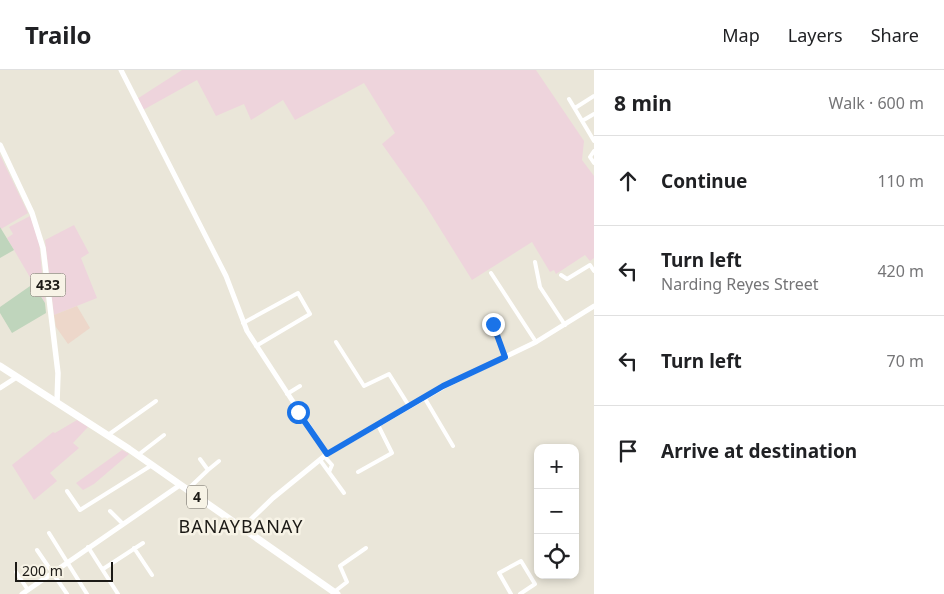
<!DOCTYPE html>
<html lang="en">
<head>
<meta charset="utf-8">
<style>
	:root { --surface:#fff; --page:#f2f2f2; --text:#202124; --muted:#757577; --line:#e0e0e0 }
	body { margin:0; font-family:"Noto Sans",sans-serif; background:var(--page); color:var(--text) }
	.controls { position:absolute; right:15px; bottom:15px; display:grid; overflow:hidden; border-radius:10px; box-shadow:0 2px 8px #0003 }
	.controls button { width:45px; height:45px; display:grid; place-items:center; padding:0; border:0; border-bottom:1px solid var(--line); background:var(--surface); color:var(--text); font:25px sans-serif }
	.scale { position:absolute; left:15px; bottom:12px; width:98px; box-sizing:border-box; padding-left:5px; border:2px solid #1c1a16; border-top:0; font-size:14px; line-height:18px; white-space:nowrap; color:#1c1a16; -webkit-text-stroke:4px #f7f3e6; paint-order:stroke }
	.stop { position:absolute; width:15px; height:15px; margin:-11px; border:4px solid #1a73e8; border-radius:50%; background:#fff }
	.stop.end { background:#1a73e8; border-color:#fff; box-shadow:0 1px 5px #0008 }
	.list { margin:0; padding:0; list-style:none }
	h2 { display:flex; justify-content:space-between; align-items:center; height:65px; margin:0; padding:0 20px; font-size:21px }
	h2 small { font-size:16px; font-weight:400; color:var(--muted) }
	.list li { display:grid; grid-template-columns:32px 1fr auto; gap:15px; align-items:center; box-sizing:border-box; height:90px; padding:0 20px; border-top:1px solid var(--line) }
	.list b { display:block; font-size:19px; white-space:nowrap }
	.list p { margin:0; font-size:16px; white-space:nowrap; color:var(--muted) }
	.list em { font-size:16px; font-style:normal; color:var(--muted) }
	.icon { flex:none; width:28px; height:28px; fill:none; stroke:currentColor; stroke-width:2; stroke-linecap:round; stroke-linejoin:round }
	.map { position:relative; flex:none; width:594px; height:524px; overflow:hidden }
	header { display:flex; align-items:center; gap:30px; box-sizing:border-box; height:70px; padding:0 25px; background:var(--surface); border-bottom:1px solid var(--line) }
	header strong { font-size:24px }
	nav { display:flex; gap:28px; margin-inline-start:auto; font-size:18px }
	main { display:flex }
	aside { flex:1; background:var(--surface) }
	.map>svg:first-child { display:block }
	.industrial { fill:#eed4dc }
	.education { fill:#edd7ca }
	.green { fill:#bfd5bc }
	.lines { fill:none; stroke-linecap:round; stroke-linejoin:round }
	.street { stroke:#fff; stroke-width:4 }
	.secondary { stroke:#fff; stroke-width:5 }
	.primary { stroke:#fff; stroke-width:5.5 }
	.highway { stroke:#fff; stroke-width:7 }
	.route { stroke:#1a73e8; stroke-width:6 }
	.labels { text-anchor:middle; stroke-width:5; stroke-linejoin:round; paint-order:stroke }
	.shield { fill:#f7f3e6; stroke:#5e5b54; stroke-width:1 }
	.shield-label { font-size:14px; font-weight:bold; fill:#1c1a16 }
	.quarter-label { font-size:18px; letter-spacing:1px; fill:#1c1a16; stroke:#f7f3e6 }
</style>
</head>
<body>
<header>
<strong>Trailo</strong>
<nav><a>Map</a><a>Layers</a><a>Share</a></nav>
</header>
<main>
<div class="map">
<svg width="594" height="524" viewBox="0 0 594 524">
	<rect width="100%" height="100%" fill="#eae6d9"/>
	<path class="industrial" d="M182,0H536L584,71L582,90L594,106V188L590,191L585,185L556,204L554,200L550,202L532,172L472,210L424,133L382,74L395,63L364,13L295,50L283,30L251,50L244,34L216,46L197,10L143,40L137,29Z
		M0,85L28,143L1,159L0,157Z
		M30,146L39,172L45,233L7,168L13,164L9,157Z
		M74,155L89,183L81,188L97,228L54,245L45,170Z
		M77,350L88,357L73,373L79,378L50,403L57,411L34,430L12,395L53,362L55,363Z
		M122,380L129,384L94,414L83,420L76,413Z"/>
	<path class="education" d="M77,236L90,258L68,274L56,257L54,245Z"/>
	<path class="green" d="M0,157L14,180L0,188Z
		M33,214L45,233L46,243L12,263L0,243V237Z"/>
	<g class="lines">
		<path class="street" d="M569,29L594,71
			M575,38L594,26
			M582,51L594,44
			M594,81L590,87L594,93
			M535,192L540,217L565,255
			M491,203L536,272
			M561,205L567,209L590,195L594,201
			M243,253L298,223L310,244L256,276
			M493,254L505,287
			M336,272L364,316L389,304L409,336
			M287,324L300,316
			M424,327L453,376
			M108,365L156,331
			M138,385L164,365
			M324,386L332,395L329,402
			M320,390L344,423
			M208,400L219,391
			M358,402L392,383L378,355
			M187,420L208,400L200,389
			M67,421L80,440L152,395
			M110,441L123,454
			M49,463L87,524
			M88,477L118,524
			M134,478L152,505
			M37,480L67,524
			M103,499L143,473
			M16,502L28,520
			M334,522L347,512L340,496L366,478
			M511,524L499,503L521,491L535,514L520,524"/>
		<path class="secondary" d="M121,0L226,206L247,261L327,384
			M0,318L17,307
			M242,458L273,428L327,384L443,317L536,272L594,236
			M22,524L180,415"/>
		<path class="primary" d="M0,75L32,143L43,178L58,303L57,332"/>
		<path class="highway" d="M0,296L129,379L337,524"/>
	</g>
	<g class="lines">
		<path class="route" d="M298,342L327,384L443,316L505,287L493,254"/>
	</g>
	<g class="labels">
		<g class="shield">
			<rect x="30.5" y="203.5" width="35" height="23" rx="4"/>
			<rect x="187" y="415.5" width="20" height="23" rx="4"/>
		</g>
		<g class="shield-label">
			<text x="48" y="220">433</text>
			<text x="197" y="432">4</text>
		</g>
		<g class="quarter-label">
			<text x="241" y="463">BANAYBANAY</text>
		</g>
	</g>
</svg>
<div class="controls">
<button>+</button>
<button>−</button>
<button><svg class="icon" aria-label="locate" viewBox="0 0 24 24"><circle cx="12" cy="12" r="6"/><path d="M12 2v4M12 18v4M2 12h4M18 12h4"/></svg></button>
</div>
<div class="scale">200 m</div>
<div class="stop" style="left:298px;top:342px"></div>
<div class="stop end" style="left:493px;top:254px"></div>
</div>
<aside>
<h2>8 min<small>Walk · 600 m</small></h2>
<ul class="list">
<li><svg class="icon" aria-label="ahead" viewBox="0 0 24 24"><path d="M12 20V5M6 11l6-6 6 6"/></svg><div><b>Continue</b></div><em>110 m</em></li>
<li><svg class="icon" aria-label="left" viewBox="0 0 24 24"><path d="M17 20v-9H6M10 6l-5 5 5 5"/></svg><div><b>Turn left</b><p>Narding Reyes Street</p></div><em>420 m</em></li>
<li><svg class="icon" aria-label="left" viewBox="0 0 24 24"><path d="M17 20v-9H6M10 6l-5 5 5 5"/></svg><div><b>Turn left</b></div><em>70 m</em></li>
<li><svg class="icon" aria-label="arrive" viewBox="0 0 24 24"><path d="M6 21V4h12l-3 4 3 4H6"/></svg><div><b>Arrive at destination</b></div></li>
</ul>
</aside>
</main>
</body>
</html>
